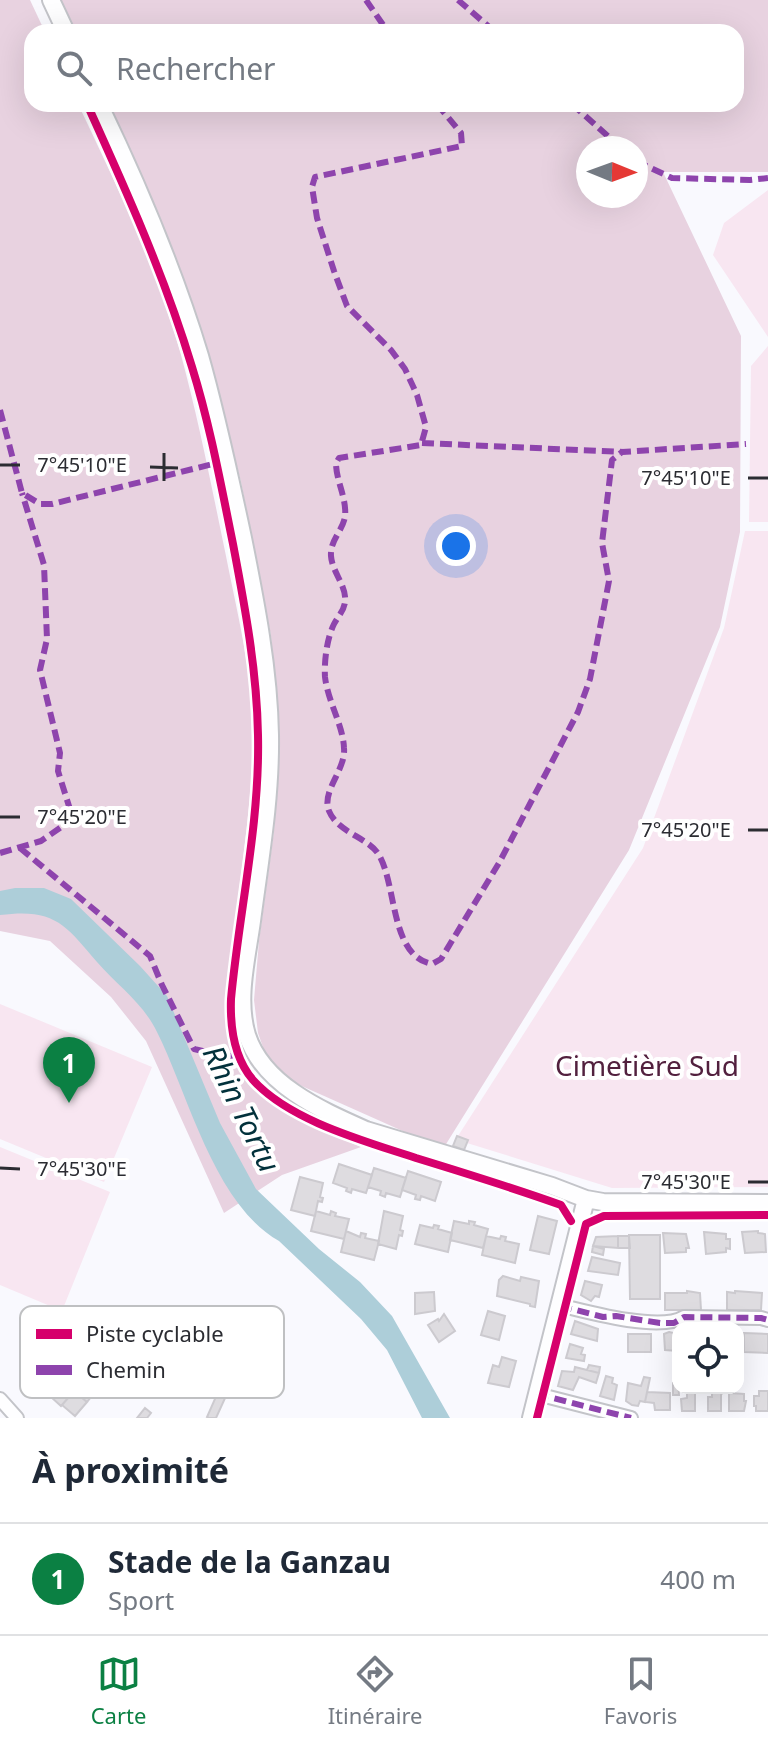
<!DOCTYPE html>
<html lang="fr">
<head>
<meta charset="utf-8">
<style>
	:root { --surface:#fff; --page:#f6f6f7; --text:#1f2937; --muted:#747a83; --line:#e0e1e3; --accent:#0b8043 }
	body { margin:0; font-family:"Noto Sans",sans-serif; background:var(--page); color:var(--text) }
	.controls { position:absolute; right:24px; bottom:24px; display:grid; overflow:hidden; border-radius:16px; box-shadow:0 8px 32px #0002 }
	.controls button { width:72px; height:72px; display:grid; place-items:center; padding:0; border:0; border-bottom:2px solid var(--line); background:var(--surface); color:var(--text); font:40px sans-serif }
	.compass { position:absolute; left:576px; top:136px; width:72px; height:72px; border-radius:50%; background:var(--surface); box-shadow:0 8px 32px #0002; rotate:91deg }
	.you { position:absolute; left:456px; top:546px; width:28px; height:28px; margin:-20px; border:6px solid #fff; border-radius:50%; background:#1a73e8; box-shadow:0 0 0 12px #1a73e833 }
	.badge { display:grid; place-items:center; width:52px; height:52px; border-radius:50%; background:var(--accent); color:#fff; font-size:26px; font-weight:700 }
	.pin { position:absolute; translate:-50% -66px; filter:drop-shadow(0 2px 4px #0008) }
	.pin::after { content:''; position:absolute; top:42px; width:28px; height:24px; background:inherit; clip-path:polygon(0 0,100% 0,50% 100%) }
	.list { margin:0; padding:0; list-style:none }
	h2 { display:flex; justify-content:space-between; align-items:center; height:104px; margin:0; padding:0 32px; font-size:34px }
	h2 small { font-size:26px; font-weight:400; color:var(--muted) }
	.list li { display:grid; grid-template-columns:52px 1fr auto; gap:24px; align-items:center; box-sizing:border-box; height:112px; padding:0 32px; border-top:2px solid var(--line) }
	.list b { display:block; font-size:30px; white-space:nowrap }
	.list p { margin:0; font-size:26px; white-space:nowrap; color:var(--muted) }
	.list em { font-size:26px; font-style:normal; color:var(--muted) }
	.icon { flex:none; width:44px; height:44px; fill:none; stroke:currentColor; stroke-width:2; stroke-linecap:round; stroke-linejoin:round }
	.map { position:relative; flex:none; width:768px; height:1418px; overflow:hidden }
	.search { position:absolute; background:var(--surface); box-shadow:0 8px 32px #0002; left:24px; right:24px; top:24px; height:88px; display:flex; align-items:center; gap:20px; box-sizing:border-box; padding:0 28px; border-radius:24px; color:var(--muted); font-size:30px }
	.sheet { height:216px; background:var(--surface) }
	nav { display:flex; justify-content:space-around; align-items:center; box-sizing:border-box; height:112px; border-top:2px solid var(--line); background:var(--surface); font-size:22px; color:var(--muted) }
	nav a { display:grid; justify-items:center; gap:4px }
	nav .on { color:var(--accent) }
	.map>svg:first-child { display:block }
	.green { fill:#f8e6f1 }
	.forest { fill:#e8d2e0; fill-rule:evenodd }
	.water { fill:#adced9 }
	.building { fill:#dedce0; stroke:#cccacf; stroke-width:2 }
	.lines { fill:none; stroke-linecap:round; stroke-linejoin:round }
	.street-casing { stroke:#c3c4c9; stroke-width:16 }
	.secondary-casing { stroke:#c3c4c9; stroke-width:20 }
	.street { stroke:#fefeff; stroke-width:12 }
	.secondary { stroke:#fefeff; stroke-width:16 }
	.quiet { stroke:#8e44ad; stroke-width:6; stroke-dasharray:12 6; stroke-linecap:butt }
	.cycleway-casing { stroke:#fff; stroke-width:13 }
	.cycleway { stroke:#d6006c; stroke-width:8 }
	.ticks { fill:none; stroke:#2b2c32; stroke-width:3 }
	.labels { text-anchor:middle; stroke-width:8; stroke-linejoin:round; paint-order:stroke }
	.park-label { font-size:28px; fill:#52203e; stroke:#fff }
	.water-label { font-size:30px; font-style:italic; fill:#02313b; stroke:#fff }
	.key { fill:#fff; stroke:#bfc0c2; stroke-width:2 }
	.key-label { font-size:22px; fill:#2b2c32 }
	.ticks-label { font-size:20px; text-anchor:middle; fill:#2b2c32; stroke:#fff; stroke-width:8; stroke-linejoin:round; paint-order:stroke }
</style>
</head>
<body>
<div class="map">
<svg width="768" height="1418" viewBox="0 0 768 1418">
	<rect width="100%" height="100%" fill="#f9f9fe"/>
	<path class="green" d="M768,190V337L713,255L724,223Z
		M768,346V522H749L751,366Z
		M745,531H768V1187L612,1188L467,1143L468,1140L458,1136L643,848L724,628Z
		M0,1004L152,1067L104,1182L0,1139Z
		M0,1147L110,1192L62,1311L0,1285Z"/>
	<path class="forest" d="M0,0H30L45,32H32V104H78C117,186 157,268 181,355C199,421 212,489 226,556C237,612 252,671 253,729C253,799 241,870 233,939C230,964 222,1006 228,1029C252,1111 290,1115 361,1147L282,1175L224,1213L146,1041L111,997L50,941L0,931Z
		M61,0H768V172H663L741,336L740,532L720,627L629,850L443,1149L295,1083L274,1065L264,1050L258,1033L254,1000L259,941L274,831L279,748L271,636L241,482L202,332L165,233L108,104H736V32H76ZM588,148H636V196H588Z"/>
	<path class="water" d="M15,888H44L71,899L140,966L167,996L220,1123L256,1189L319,1249L360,1282L392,1316L450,1418H422L387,1350L361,1319L279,1241C214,1204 189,1096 157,1032C143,1003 118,986 97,962C65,924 54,908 0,915V891Z"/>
	<path class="building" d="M457,1136L468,1140L464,1150L453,1146Z
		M339,1164L372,1175L366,1193L352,1189L351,1193L346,1191L347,1188L333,1183Z
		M374,1168L406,1178L400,1197L386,1193L385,1197L380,1195L381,1191L368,1187Z
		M408,1171L441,1182L435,1201L421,1196L420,1200L415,1199L416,1195L402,1190Z
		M300,1177L323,1183L320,1197L323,1198L322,1202L318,1201L315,1216L291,1210Z
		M316,1211L330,1215L331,1211L336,1213L335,1216L349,1219L344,1239L311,1231Z
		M384,1211L403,1216L400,1230L403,1231L402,1236L399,1235L396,1249L378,1244Z
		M538,1216L557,1221L549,1254L530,1250Z
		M454,1221L469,1224V1221L475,1222L474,1225L488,1229L483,1248L450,1240Z
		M420,1225L433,1228L434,1225L439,1226L438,1229L452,1233L448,1252L415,1244Z
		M346,1231L360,1237L361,1233L366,1234L365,1238L379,1241L374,1260L341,1252Z
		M758,1231V1233L765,1234L766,1252L745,1253L742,1232Z
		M704,1232L726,1234V1239H730V1249L726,1248V1252L706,1254Z
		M663,1233L686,1234L689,1248H686V1252L665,1253Z
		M629,1235H660V1299H630Z
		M486,1236L500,1239L501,1236L506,1237L505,1241L519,1244L515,1263L482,1255Z
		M618,1236H629L630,1248H618Z
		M618,1236V1248L593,1246L596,1237Z
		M593,1246L604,1249L603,1255L592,1252Z
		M592,1257L620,1263L618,1275L588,1271Z
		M503,1276L520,1281L521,1277L539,1281L535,1307L530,1306V1304L497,1296L499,1280Z
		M585,1281L602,1285L599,1297L595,1296L591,1301L581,1295Z
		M687,1291L700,1293L701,1310H665V1293H687Z
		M735,1291L762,1293L761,1310H727V1292L735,1293Z
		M434,1292L435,1311L415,1314V1293Z
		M488,1311L505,1316L499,1340L481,1335Z
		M444,1314L455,1331L439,1342L428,1325L438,1319L439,1321Z
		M575,1321L598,1329L597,1341L571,1334Z
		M669,1332L678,1334V1351L665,1350L664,1334Z
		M744,1333L768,1334V1353L744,1352Z
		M628,1334H651V1352H628Z
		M570,1344L583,1348L581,1354L585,1355L584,1361L566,1358Z
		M502,1357L516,1361L509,1387L488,1383L493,1365L499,1367Z
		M589,1365L600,1367L599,1373L587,1370Z
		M575,1367L599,1373L596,1383L579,1377L573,1390L558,1386L562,1371L574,1372Z
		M606,1376L613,1378L612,1383L617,1385L614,1400L600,1396Z
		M644,1377L650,1378L645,1402L640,1401L638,1406L632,1405L626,1401L628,1383L641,1386Z
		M64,1382L72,1389L75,1383L79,1386L61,1406L51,1397Z
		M673,1383H678L679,1395H673Z
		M78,1386L91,1397L87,1402L74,1391Z
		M712,1388H725L721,1395V1411H708V1397H712Z
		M687,1390H695V1411H682L681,1399L687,1398Z
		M74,1391L87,1402L75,1416L62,1405Z
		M759,1391H768V1411H756V1406H754V1396H759Z
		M218,1392L226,1396L216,1418H209L207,1417Z
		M647,1392L670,1393V1410H655L654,1403L645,1402Z
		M729,1393L744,1394V1401H746L744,1411H729Z
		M145,1408L151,1413L147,1418H137Z"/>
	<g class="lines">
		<defs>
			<path id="street" d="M559,1305C587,1312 660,1332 684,1317L761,1318L768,1320
				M537,1394L631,1418
				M0,1399L17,1418"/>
			<path id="secondary" d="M51,0L66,32
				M99,104C138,185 174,270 200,356C217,416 230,477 243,538C256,603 269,669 270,735C271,798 260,860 252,921C247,958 236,999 247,1035C263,1085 321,1110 366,1130L552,1186L586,1199L603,1202L768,1203
				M531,1418L586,1199"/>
		</defs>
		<use href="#street" class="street-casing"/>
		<use href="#secondary" class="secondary-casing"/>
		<use href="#street" class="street"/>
		<use href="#secondary" class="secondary"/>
		<path class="quiet" d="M366,0L388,32
			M458,0L495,32
			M437,104L461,133L462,146L315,177L312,187L317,218L334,271L347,306L391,350L405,369L417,395L426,427L421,445L339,458L336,463C336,481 347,498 345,517C342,532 330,540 331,556C332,572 347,586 345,602C344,611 338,616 334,624C327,638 324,661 325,677C328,702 343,725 344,748C346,770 321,791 329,811C338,833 368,837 379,855C397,886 390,956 432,964L441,959L499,863L578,712L590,679L609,581L602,543L612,460L622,452L746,444
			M572,104L621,148
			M636,161L672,178L750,180L768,178
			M0,410L22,493L40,504H52L217,463
			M422,443L623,452
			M20,848L150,956L162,985L194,1049L225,1056H240
			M0,853L41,841L73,819L58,771L60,753L40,670L47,639L44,565L22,493
			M560,1306L603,1317L616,1316L660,1323H674L684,1317L761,1318L768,1320
			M537,1394L631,1418"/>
		<defs>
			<path id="cycleway" d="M87,104C126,190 165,277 192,367C210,425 221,485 233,544C245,607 257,671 258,735C260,824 239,912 231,999C230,1027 234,1058 253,1080C290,1121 365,1141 416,1158C465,1173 514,1188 561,1205L571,1221
				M537,1418L586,1224L604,1216L768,1215"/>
		</defs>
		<use href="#cycleway" class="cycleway-casing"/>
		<use href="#cycleway" class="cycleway"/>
	</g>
	<path class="ticks" d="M0,465H20M150,467L178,468M748,478H768M164,481V453M0,817H20M748,830H768M0,1168L20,1169M748,1182H768"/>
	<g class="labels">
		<g class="park-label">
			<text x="647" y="1076">Cimetière Sud</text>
		</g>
		<g class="water-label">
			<text transform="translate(241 1109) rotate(64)" y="10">Rhin Tortu</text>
		</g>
	</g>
	<rect x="20" y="1306" width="264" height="92" rx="12" class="key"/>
	<rect x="36" y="1329" width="36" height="10" fill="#d6006c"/>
	<rect x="36" y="1365" width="36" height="10" fill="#8e44ad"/>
	<g class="key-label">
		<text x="86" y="1342">Piste cyclable</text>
		<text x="86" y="1378">Chemin</text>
	</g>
	<g class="ticks-label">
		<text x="82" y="472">7°45'10"E</text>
		<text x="686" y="485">7°45'10"E</text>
		<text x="82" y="824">7°45'20"E</text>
		<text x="686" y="837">7°45'20"E</text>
		<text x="82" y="1176">7°45'30"E</text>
		<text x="686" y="1189">7°45'30"E</text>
	</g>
</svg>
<div class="controls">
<button><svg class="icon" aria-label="locate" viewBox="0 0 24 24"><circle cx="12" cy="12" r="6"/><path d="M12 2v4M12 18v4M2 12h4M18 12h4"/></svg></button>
</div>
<svg class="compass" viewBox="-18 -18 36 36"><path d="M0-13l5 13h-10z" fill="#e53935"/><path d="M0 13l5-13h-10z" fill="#747a83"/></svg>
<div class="you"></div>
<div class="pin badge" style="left:69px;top:1103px">1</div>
<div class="search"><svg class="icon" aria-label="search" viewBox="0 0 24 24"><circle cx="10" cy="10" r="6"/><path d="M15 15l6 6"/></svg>Rechercher</div>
</div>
<section class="sheet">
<h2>À proximité<small></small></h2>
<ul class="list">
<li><span class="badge">1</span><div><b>Stade de la Ganzau</b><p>Sport</p></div><em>400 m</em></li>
</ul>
</section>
<nav>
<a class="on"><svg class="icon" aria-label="map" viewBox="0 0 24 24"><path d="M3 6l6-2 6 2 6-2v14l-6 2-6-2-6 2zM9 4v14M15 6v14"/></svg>Carte</a>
<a><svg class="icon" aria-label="directions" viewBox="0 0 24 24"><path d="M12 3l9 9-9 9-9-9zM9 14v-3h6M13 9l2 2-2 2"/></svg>Itinéraire</a>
<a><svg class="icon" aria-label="saved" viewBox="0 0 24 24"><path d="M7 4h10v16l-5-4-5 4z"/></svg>Favoris</a>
</nav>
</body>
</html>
